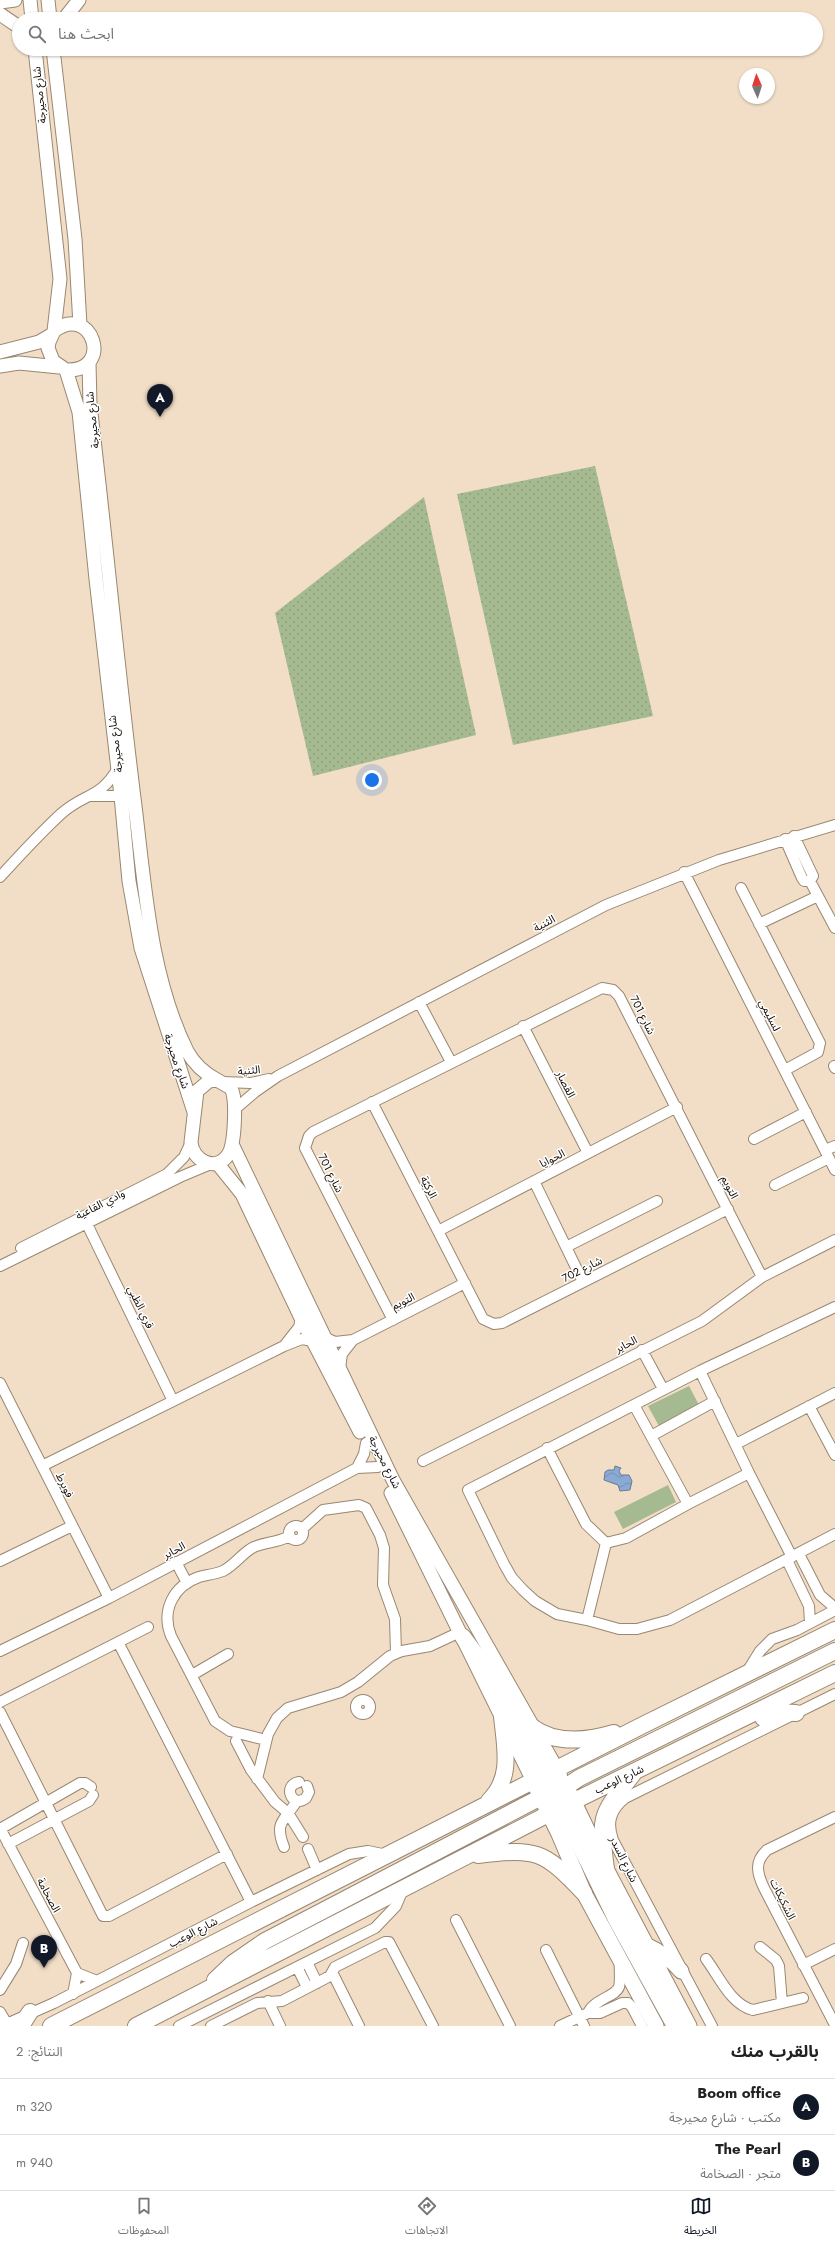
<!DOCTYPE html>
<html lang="ar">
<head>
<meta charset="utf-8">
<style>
	:root { --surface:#fff; --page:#f6f6f6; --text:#222; --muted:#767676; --line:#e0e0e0; --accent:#111827 }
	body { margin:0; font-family:Jost,"Noto Sans Arabic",sans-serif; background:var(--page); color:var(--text); direction:rtl }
	.compass { position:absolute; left:739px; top:68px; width:36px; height:36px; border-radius:50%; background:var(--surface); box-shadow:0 1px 3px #0004; rotate:357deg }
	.you { position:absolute; left:372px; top:780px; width:14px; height:14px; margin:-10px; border:3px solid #fff; border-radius:50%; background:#1a73e8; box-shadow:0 0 0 6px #1a73e833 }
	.badge { display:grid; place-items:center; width:26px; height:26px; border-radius:50%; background:var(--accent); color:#fff; font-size:13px; font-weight:700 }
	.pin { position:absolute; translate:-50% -33px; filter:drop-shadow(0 1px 2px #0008) }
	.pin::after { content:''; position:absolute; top:21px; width:14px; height:12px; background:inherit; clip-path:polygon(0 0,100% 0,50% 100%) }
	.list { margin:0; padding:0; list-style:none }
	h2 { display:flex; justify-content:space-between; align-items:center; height:52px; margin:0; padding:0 16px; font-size:17px }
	h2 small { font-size:13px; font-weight:400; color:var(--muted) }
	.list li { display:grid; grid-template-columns:26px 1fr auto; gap:12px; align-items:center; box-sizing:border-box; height:56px; padding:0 16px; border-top:1px solid var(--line) }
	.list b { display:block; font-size:15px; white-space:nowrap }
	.list p { margin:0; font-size:13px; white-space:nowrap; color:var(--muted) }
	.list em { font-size:13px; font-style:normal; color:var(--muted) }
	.icon { flex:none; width:22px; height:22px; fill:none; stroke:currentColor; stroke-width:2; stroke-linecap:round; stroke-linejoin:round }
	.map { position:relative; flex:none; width:835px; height:2026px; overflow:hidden; direction:ltr }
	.search { position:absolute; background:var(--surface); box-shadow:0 1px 3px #0004; left:12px; right:12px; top:12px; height:44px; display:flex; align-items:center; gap:10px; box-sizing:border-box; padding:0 14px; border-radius:22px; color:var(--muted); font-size:15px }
	.sheet { height:164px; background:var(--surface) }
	nav { display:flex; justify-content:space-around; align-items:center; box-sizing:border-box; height:56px; border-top:1px solid var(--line); background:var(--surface); font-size:11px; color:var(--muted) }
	nav a { display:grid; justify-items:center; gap:2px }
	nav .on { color:var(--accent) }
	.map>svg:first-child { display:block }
	.grass { fill:url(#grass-dots) }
	.garden { fill:#a5ba91 }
	.water { fill:url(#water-waves); stroke:#677b95 }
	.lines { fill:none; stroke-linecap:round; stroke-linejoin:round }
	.minor-casing { stroke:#998771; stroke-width:12 }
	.tertiary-casing { stroke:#998771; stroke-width:15 }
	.secondary-casing { stroke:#998771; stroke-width:17 }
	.primary-casing { stroke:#998771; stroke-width:18 }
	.minor { stroke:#fff; stroke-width:10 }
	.tertiary { stroke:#fff; stroke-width:13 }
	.secondary { stroke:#fff; stroke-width:15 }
	.primary { stroke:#fff; stroke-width:16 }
	.labels { text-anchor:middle; stroke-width:3; stroke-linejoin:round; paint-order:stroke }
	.street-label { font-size:11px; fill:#120c05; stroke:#fff }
</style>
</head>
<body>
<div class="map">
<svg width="835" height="2026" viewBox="0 0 835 2026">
	<defs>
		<pattern id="grass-dots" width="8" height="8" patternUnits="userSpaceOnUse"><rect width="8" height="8" fill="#a5ba91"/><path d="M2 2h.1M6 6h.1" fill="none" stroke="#8d9f7c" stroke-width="1.8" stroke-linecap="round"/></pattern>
		<pattern id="water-waves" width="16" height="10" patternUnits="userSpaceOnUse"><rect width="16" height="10" fill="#8baad3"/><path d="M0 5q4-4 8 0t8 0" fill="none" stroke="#7791b4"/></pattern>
	</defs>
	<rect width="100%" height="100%" fill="#f2dec6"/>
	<path class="grass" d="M595,466L653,716L513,745L457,494Z
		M424,497L476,735L313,776L275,613Z"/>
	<path class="garden" d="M689,1386L700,1407L659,1426L648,1406Z
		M668,1485L676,1502L623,1529L614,1512Z"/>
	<path class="water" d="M615,1466L621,1468L619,1471L621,1475H629L632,1481L630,1490L620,1491L618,1485L604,1480L605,1472L608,1470H614Z"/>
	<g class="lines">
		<defs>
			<path id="minor" d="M90,796H121
				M785,839L802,878L804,881H810L813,876L794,836
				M684,872L835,1170
				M0,877C20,855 40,833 62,813C85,793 101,798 118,768
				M810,881L835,928
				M741,888L820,1043L818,1052L785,1070
				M759,924L818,896
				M419,1002L451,1062
				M523,1026L588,1153
				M834,1066L835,1068
				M222,1082L251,1083L269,1079
				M372,1102L483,1319L494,1324L502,1323L728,1209
				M234,1110L255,1092L278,1076L606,905L719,860L835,825
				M754,1139L806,1112
				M825,1150L835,1146
				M534,1181L583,1282
				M775,1185L829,1158
				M87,1224L173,1401
				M438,1231L677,1107
				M566,1247L657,1201
				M21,1248L167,1174L184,1157L191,1142
				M0,1266L180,1177L211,1164
				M835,1307L700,1371L468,1490L504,1564L512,1578L523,1590L535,1601L557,1614L587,1620L619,1629H637L670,1620L835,1534
				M393,1320L305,1148L309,1136L313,1132L602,988L613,990L619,996L762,1277
				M324,1337L335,1342L353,1340L465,1283
				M284,1346L299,1327L301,1318
				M642,1350L663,1389
				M340,1368L342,1354L353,1340
				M700,1371L749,1473
				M0,1383L109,1598
				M634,1405L688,1504
				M809,1406L835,1455
				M651,1436L715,1401
				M736,1444L835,1393
				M547,1448L586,1524L606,1543L626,1538L688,1504L749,1473L792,1557
				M423,1461L702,1321L762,1277L835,1240
				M42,1466L284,1346L302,1339L313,1341
				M357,1468L364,1454L366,1443
				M289 1533a7 7 0 1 1 14 0a7 7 0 1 1-14 0Z
				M302,1529L323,1510L359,1505L366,1508L380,1535L384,1548L383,1585L395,1619L396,1653
				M799,1554L820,1595L835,1608
				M787,1560L809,1606L810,1623
				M0,1561L72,1526
				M176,1562L187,1583
				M587,1620L606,1543
				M118,1642L251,1902
				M0,1651L109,1598L357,1468L378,1467
				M747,1672L760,1651L772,1639L797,1630L835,1610
				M192,1675L228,1654
				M356 1707a7 7 0 1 1 14 0a7 7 0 1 1-14 0Z
				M0,1702L148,1627
				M0,1712L103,1916H109L227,1854
				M266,1740L230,1731L215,1721L171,1636C161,1611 173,1586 199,1577C207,1575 215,1574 223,1571C236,1564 243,1552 254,1547C266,1542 276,1543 290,1536
				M236,1741L251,1770L275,1802L288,1813L303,1837
				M257,1779L268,1734L277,1718L288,1708L341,1692L358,1682L390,1656L402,1651L430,1646L460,1632
				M299,1782C282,1785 292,1809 306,1798L309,1792L307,1786
				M835,1817L767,1850C754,1862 757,1873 764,1888L835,2025
				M0,1828L77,1973L73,1994
				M0,1829L80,1783H85L91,1787
				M8,1844L89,1801L93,1795
				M284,1847C274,1822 284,1821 297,1801
				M308,1849L317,1870
				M456,1920L510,2026
				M760,1947L776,1960L779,1966L782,2003
				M546,1950L584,2026
				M706,1959C719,1976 731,2005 753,2010L803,1998
				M307,1962L317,1983
				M803,1965L835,1949
				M297,1967L307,1987
				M332,1972L359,2026
				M77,1973L97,1981
				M0,1990L16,1964L23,1943
				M268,2001L280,2026
				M0,2012L7,2024
				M588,2013C594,1999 615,1997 619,1987C621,1980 619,1968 620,1961
				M2,2026L54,2003L251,1902L349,1854L368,1851L387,1855
				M179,2026L375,1928L396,1906L404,1887
				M211,2026L257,2003L282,2001L330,1976L335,1967L385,1942H389L433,2026
				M560,2026L588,2013H600L622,2003H628L632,2007L642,2026
				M712,2026L613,1840C607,1823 610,1810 625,1798L835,1694"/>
			<path id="tertiary" d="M30,0L32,19
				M48,0L50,19
				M0,2L15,0
				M0,14L19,27
				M64,19L79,0
				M35,49L60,279L54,331L49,342L48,348L53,361L66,370C115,372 92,302 54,331
				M53,49L75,239L80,325
				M0,352L39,342L51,335
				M89,363L90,405C106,539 118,672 135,806C145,887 150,976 187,1051C194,1064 204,1073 217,1080
				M0,366L19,363L59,367
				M66,370L79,412L96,579L121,796L129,881L141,948L194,1112
				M217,1080L231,1088C237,1099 235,1145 228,1155C215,1173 192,1160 191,1142L197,1091L209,1081Z
				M232,1144L393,1480L557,1769
				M217,1163L242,1194L301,1318L360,1432
				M391,1493L533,1781"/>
			<path id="secondary" d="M533,1781L559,1834L584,1893L656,2026
				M568,1790L606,1869L689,2026
				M646,1945C661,1952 671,1959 681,1971"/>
			<path id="primary" d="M463,1637L486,1668L550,1783
				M763,1718L781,1712L796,1713
				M532,1727C556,1745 587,1741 614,1733
				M552,1796L579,1778L835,1651
				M557,1798L617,1921L675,2026
				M489,1801C513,1777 505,1748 502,1716
				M478,1855C537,1848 543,1850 584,1893
				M606,1869C599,1815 600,1816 633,1774
				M215,1980L233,1963L265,1941L541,1797L557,1785L559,1776L557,1769
				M21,2026L30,2012
				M51,2026L643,1725L835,1630
				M136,2026L562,1807L835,1673"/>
		</defs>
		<use href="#minor" class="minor-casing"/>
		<use href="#tertiary" class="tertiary-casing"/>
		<use href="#secondary" class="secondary-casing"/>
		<use href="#primary" class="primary-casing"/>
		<use href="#minor" class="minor"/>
		<use href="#tertiary" class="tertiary"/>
		<use href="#secondary" class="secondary"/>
		<use href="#primary" class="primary"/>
	</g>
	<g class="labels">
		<g class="street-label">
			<text transform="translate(39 95) rotate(-96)" y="4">شارع محيرجة</text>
			<text transform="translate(92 420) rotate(-96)" y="4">شارع محيرجة</text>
			<text transform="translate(115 744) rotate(-97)" y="4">شارع محيرجة</text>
			<text transform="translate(544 923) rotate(-28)" y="4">الثنية</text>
			<text transform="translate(643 1015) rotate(63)" y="4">شارع 701</text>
			<text transform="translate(770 1015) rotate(63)" y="4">لسليمي</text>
			<text transform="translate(177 1061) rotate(71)" y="4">شارع محيرجة</text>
			<text transform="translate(249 1070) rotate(-5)" y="4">الثنية</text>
			<text transform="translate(566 1084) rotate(63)" y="4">القصار</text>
			<text transform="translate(552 1158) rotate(-27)" y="4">الحوايا</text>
			<text transform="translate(331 1173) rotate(63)" y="4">شارع 701</text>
			<text transform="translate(429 1187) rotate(63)" y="4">الركيّة</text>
			<text transform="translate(730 1187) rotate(63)" y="4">التويم</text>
			<text transform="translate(100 1204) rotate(-27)" y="4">وادي القاعية</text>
			<text transform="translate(582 1269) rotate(-27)" y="4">شارع 702</text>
			<text transform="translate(403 1301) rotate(-27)" y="4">التويم</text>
			<text transform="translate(141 1307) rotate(64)" y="4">قري الظبي</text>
			<text transform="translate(626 1344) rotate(-27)" y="4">الحاير</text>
			<text transform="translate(385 1462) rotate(63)" y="4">شارع محيرجة</text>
			<text transform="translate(65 1485) rotate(64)" y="4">فويرط</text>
			<text transform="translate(174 1550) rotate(-28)" y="4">الحاير</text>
			<text transform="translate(619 1779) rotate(-25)" y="4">شارع الوعب</text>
			<text transform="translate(624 1859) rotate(64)" y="4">شارع السدر</text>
			<text transform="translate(49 1895) rotate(62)" y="4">الصخامة</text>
			<text transform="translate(783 1899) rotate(64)" y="4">الشكيكات</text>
			<text transform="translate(193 1932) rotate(-27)" y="4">شارع الوعب</text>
		</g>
	</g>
</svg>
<svg class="compass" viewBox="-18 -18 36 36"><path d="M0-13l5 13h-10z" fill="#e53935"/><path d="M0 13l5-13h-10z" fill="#767676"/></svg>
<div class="you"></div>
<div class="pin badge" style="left:160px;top:417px">A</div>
<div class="pin badge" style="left:44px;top:1968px">B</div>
<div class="search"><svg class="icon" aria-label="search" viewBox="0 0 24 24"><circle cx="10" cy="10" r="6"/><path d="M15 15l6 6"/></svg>ابحث هنا</div>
</div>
<section class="sheet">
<h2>بالقرب منك<small>النتائج: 2</small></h2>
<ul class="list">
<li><span class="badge">A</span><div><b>Boom office</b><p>مكتب · شارع محيرجة</p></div><em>320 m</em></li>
<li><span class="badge">B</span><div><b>The Pearl</b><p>متجر · الصخامة</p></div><em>940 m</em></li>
</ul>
</section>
<nav>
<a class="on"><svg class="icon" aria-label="map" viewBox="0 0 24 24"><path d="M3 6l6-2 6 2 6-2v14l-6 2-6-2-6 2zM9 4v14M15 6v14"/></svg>الخريطة</a>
<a><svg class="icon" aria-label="directions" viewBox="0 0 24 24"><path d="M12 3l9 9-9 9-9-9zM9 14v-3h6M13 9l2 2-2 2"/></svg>الاتجاهات</a>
<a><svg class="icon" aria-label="saved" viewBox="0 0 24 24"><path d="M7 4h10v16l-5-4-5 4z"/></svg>المحفوظات</a>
</nav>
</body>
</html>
